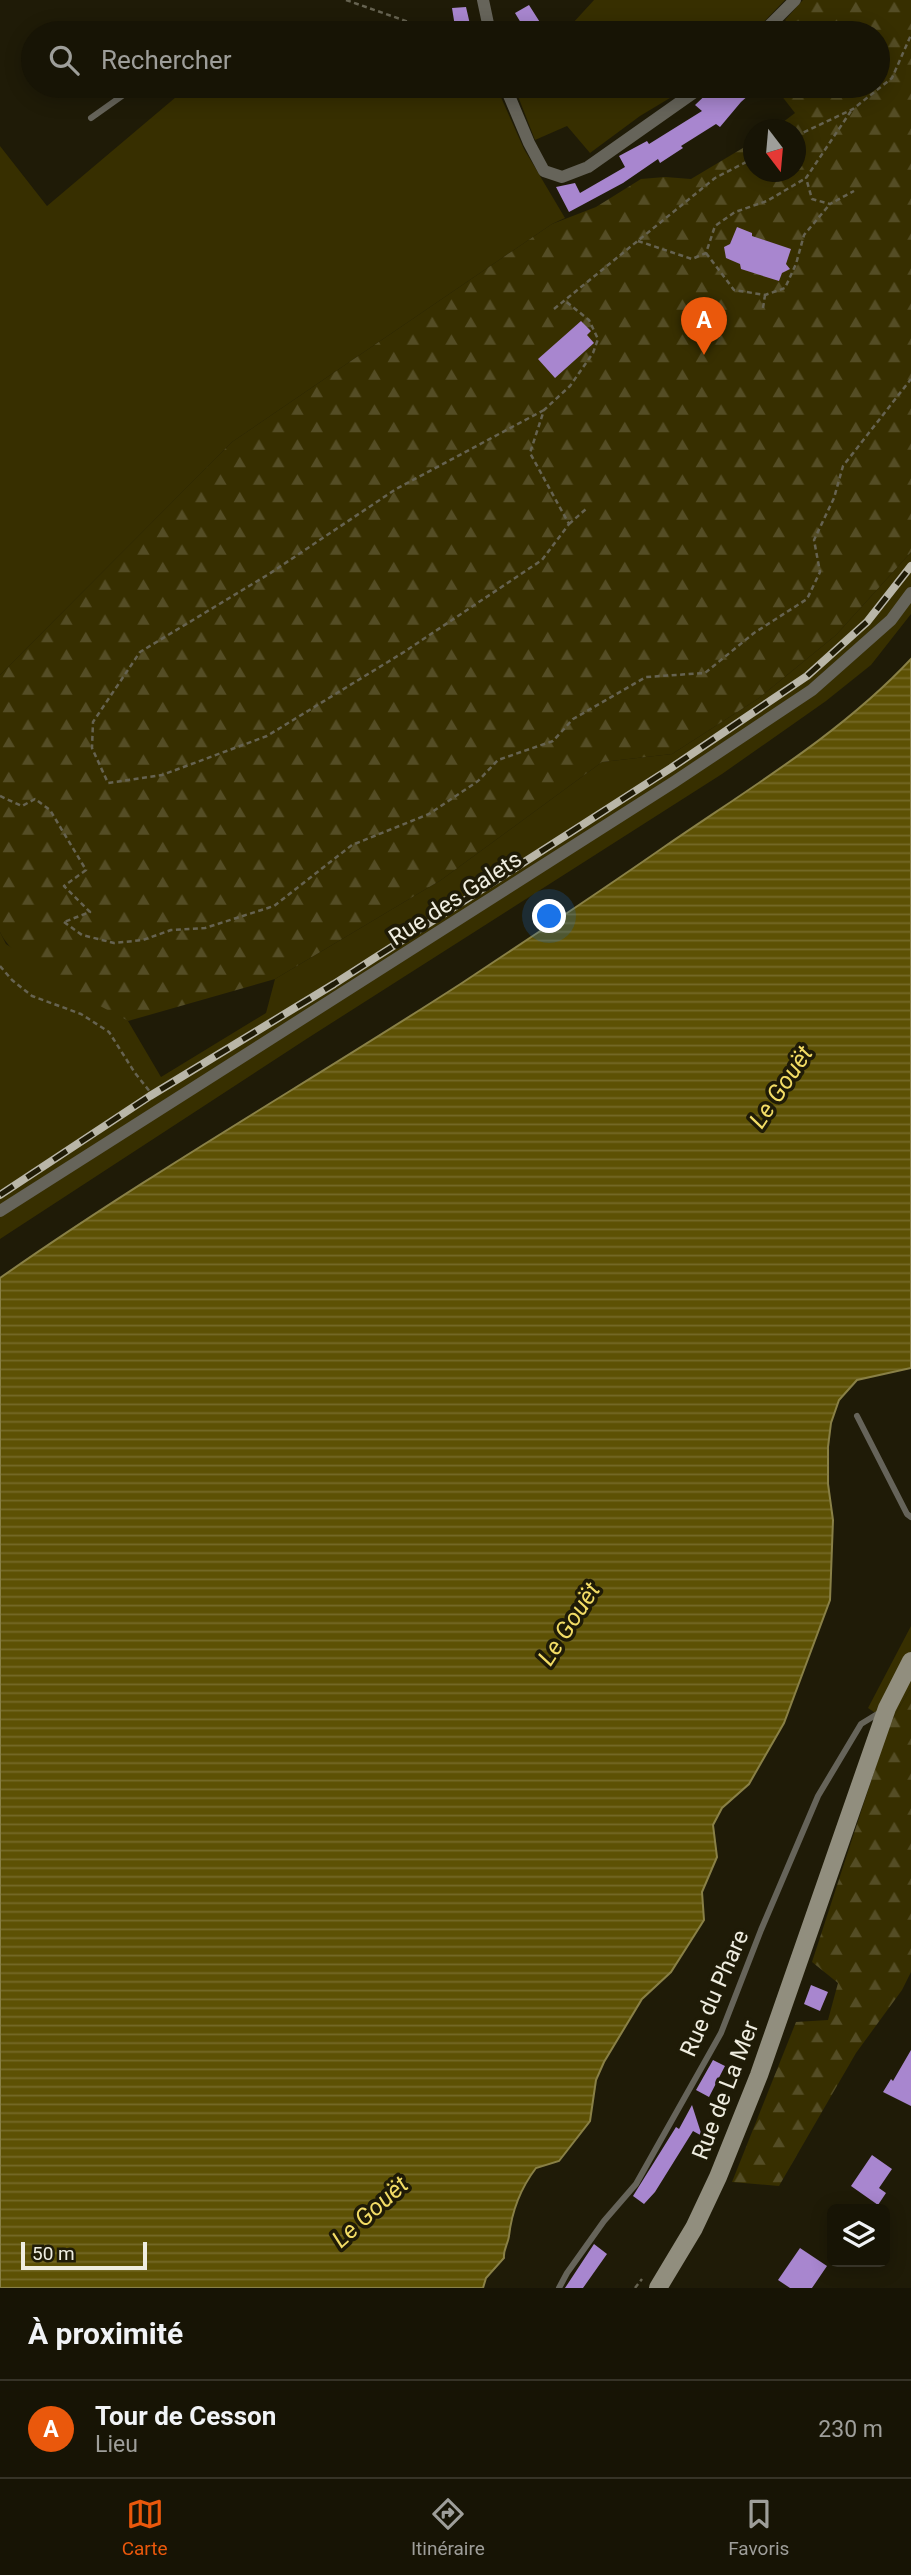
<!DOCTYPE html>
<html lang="fr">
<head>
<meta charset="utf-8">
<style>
	:root { --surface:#171405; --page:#201d0f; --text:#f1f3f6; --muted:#9e9e9a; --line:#363327; --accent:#ea580c }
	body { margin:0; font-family:Roboto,sans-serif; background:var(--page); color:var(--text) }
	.controls { position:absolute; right:21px; bottom:21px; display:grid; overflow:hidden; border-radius:10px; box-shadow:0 4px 18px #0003 }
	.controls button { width:63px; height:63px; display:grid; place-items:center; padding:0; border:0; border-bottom:2px solid var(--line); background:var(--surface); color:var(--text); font:35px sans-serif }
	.compass { position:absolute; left:743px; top:119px; width:63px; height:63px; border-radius:50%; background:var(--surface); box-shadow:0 4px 18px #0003; rotate:164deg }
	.scale { position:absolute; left:21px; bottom:18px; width:126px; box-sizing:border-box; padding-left:7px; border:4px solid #efede0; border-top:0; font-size:19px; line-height:24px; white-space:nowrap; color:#efede0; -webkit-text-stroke:5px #1f1b07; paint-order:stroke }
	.you { position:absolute; left:550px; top:917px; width:24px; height:24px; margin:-18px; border:5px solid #fff; border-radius:50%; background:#1a73e8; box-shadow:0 0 0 10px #1a73e833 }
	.badge { display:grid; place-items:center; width:46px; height:46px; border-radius:50%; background:var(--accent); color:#fff; font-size:23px; font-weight:700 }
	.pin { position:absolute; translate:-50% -58px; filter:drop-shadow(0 2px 4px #0008) }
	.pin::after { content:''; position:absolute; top:37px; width:24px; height:21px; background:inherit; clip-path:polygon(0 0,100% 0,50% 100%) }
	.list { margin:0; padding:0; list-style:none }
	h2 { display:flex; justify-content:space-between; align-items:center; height:91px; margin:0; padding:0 28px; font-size:30px }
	h2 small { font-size:23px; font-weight:400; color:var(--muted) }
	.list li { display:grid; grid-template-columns:46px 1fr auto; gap:21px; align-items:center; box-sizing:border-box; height:98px; padding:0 28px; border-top:2px solid var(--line) }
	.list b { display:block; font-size:26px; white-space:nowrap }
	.list p { margin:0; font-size:23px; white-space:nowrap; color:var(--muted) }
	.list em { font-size:23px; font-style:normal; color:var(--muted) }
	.icon { flex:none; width:38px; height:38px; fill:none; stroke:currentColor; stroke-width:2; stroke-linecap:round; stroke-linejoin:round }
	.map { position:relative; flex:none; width:911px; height:2288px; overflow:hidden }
	.search { position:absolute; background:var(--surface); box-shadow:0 4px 18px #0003; left:21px; right:21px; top:21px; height:77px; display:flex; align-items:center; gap:18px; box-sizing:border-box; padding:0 24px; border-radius:38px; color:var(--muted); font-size:26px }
	.sheet { height:189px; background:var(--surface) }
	nav { display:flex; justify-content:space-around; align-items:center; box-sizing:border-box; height:98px; border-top:2px solid var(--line); background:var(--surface); font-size:19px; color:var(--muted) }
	nav a { display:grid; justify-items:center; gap:4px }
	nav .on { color:var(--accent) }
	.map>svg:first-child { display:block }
	.green { fill:#372f00 }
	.forest { fill:url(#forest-firs) }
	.water { fill:url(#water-rules); stroke:#898046; stroke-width:2 }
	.building { fill:#a886cf }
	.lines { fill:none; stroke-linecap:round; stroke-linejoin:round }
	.path { stroke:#666351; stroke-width:2.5; stroke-dasharray:5 3.5; stroke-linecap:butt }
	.lane { stroke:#66645a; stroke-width:6 }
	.street { stroke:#66645a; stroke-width:12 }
	.secondary { stroke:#918e7e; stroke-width:18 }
	.rail-casing { stroke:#b9b6a8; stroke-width:8 }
	.rail { stroke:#1f1b07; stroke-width:5; stroke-dasharray:16; stroke-linecap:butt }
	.labels { text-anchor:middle; stroke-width:7; stroke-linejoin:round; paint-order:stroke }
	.street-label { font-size:23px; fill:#efede0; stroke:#1f1b07 }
	.water-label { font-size:24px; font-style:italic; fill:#f2dc65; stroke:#1f1b07 }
</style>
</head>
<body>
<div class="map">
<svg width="911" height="2288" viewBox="0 0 911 2288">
	<defs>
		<pattern id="forest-firs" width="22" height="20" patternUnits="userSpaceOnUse" patternTransform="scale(1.75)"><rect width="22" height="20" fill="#372f00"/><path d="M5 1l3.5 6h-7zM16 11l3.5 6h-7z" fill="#544d25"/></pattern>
		<pattern id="water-rules" width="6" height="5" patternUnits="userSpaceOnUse" patternTransform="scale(1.75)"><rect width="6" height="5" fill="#5d5104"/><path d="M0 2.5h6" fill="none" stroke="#756a28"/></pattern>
	</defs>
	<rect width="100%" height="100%" fill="#1f1b07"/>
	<path class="green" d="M594,0H785L753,33H557L572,24Z
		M189,86H496L524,149L565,218L552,224L232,442L0,675V146L47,206Z
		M514,86H690L640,116L590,153L567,126L535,140Z
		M911,552V614L871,665L826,701L722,774L308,1038L0,1239V932L6,944L128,1021L161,1077L266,1013L275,979L441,880L602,762L672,754L759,698L836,635Z
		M911,1626V1688L890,1723L868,1708Z"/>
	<path class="forest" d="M803,0H911V552L836,635L759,698L672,754L602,762L441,880L275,979L128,1021C92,1000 17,968 0,932V675L232,442L552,224L596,207L641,179L665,177L691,179L753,142L754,172H796V130L774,129L795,113L781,95L793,86H878V33H800L785,20Z
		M911,1688V1972L902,1990L856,2053L779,2186L732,2182L796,2022L828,2020L838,1983L812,1962L890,1723Z"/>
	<path class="water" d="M911,659V1368L857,1380L839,1400L831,1423L828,1447V1484L833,1520L830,1600L784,1723L749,1784L722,1808L713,1825L717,1857L702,1892L704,1920L671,1972L642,1999L604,2062L596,2080L590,2121L559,2161L536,2168C520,2189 512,2210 509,2236C508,2244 503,2250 504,2258L486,2278L483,2288H0V1278C150,1173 309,1082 462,983C530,938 598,893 664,847C748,789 841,734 911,659Z"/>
	<path class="building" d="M529,5L543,27L534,33H527L515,13Z
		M466,7L472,33H456L452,8Z
		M715,86H759L741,102L720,127L716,124L681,146L683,148L660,163L658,159L623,183L569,212L556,187L575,183L580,193L625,167L619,156L647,141L649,144L702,111L695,105Z
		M737,227L752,233V236L791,249L786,264L790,269L782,273L779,281L741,269L740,264L726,258L724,247L730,244Z
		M581,321L591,331L587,335L594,343L555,378L538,359Z
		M811,1985L828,1992L820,2011L804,2004Z
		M911,2050V2106L883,2092L891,2079L893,2081Z
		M713,2060L725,2066L709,2097L696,2090Z
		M692,2105L702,2136L693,2131L655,2192L644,2204L633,2196L676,2127L679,2129Z
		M872,2155L892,2169L879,2188L886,2193L878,2205L851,2186Z
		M594,2244L607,2254L583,2288H565Z
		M800,2248L827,2266L812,2288H790L778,2280Z"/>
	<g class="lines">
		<path class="path" d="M346,0L440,33
			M851,111L806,178L812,199L830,204L854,191
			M796,136L853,109L892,78L911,35
			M638,241L692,259L706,253L715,226L735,212L767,201L806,178
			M706,253L734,290L765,295L785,288L796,264L804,235L830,204
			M763,308L765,295
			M554,309L715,178L754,158
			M544,410L396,489L269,574L140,652L93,722L92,748L108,783L162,775L267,736L404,652L542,560L569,524L530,453L544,410L570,386L593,353L598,339L589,320L564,300
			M569,524L586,509
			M0,796L22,806L35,799L50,810L86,870L64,886L90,912L64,922
			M64,922L82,935L114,943L143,940L171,930L205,928L274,906L352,845L429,814L478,781L498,760L553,741L573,719L646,677L705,673L754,633L807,599L820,572L814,540L834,498L843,466L911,379
			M0,966L12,980L32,996L81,1014L109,1032L135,1073L155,1098
			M635,2288L642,2279"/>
		<path class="lane" d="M91,118L136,86
			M857,1416L907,1514L911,1517
			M559,2288L567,2273L604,2221L636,2184L721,2033L761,1930L818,1796L861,1724L879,1713"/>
		<path class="street" d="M483,0L490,33
			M762,33L795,0
			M505,86L529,143L544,171L562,177L588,167L703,86
			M0,1211L674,782L812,690L891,620L911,593"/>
		<path class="secondary" d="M658,2288L694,2228L718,2177L759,2075L887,1708L911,1661"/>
		<defs>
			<path id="rail" d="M0,1195L150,1096L334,984L671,768L807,676L867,622L911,566"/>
		</defs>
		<use href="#rail" class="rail-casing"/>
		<use href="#rail" class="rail"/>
	</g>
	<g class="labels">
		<g class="street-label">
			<text transform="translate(455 898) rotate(-33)" y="8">Rue des Galets</text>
			<text transform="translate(714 1993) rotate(-66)" y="8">Rue du Phare</text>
			<text transform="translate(725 2090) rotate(-69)" y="8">Rue de La Mer</text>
		</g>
		<g class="water-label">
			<text transform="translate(781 1087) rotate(-56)" y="8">Le Gouët</text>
			<text transform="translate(569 1624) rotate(-57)" y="8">Le Gouët</text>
			<text transform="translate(370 2212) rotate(-42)" y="8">Le Gouët</text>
		</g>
	</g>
</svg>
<div class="controls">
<button><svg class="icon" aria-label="layers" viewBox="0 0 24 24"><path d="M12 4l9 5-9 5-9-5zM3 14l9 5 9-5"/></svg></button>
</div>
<svg class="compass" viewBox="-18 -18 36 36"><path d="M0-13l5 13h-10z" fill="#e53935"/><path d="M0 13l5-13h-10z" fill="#9e9e9a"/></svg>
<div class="scale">50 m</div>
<div class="you"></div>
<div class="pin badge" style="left:704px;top:355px">A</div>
<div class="search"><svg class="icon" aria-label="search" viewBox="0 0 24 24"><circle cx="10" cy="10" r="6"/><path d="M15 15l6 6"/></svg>Rechercher</div>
</div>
<section class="sheet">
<h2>À proximité<small></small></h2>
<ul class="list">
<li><span class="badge">A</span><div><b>Tour de Cesson</b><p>Lieu</p></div><em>230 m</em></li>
</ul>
</section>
<nav>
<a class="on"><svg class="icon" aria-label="map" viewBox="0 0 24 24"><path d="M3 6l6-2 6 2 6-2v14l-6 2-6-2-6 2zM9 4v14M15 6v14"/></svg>Carte</a>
<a><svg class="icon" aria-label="directions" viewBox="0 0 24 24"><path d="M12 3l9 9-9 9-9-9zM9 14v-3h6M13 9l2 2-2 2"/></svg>Itinéraire</a>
<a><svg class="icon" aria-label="saved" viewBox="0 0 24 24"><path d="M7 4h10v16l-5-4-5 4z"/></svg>Favoris</a>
</nav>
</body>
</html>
